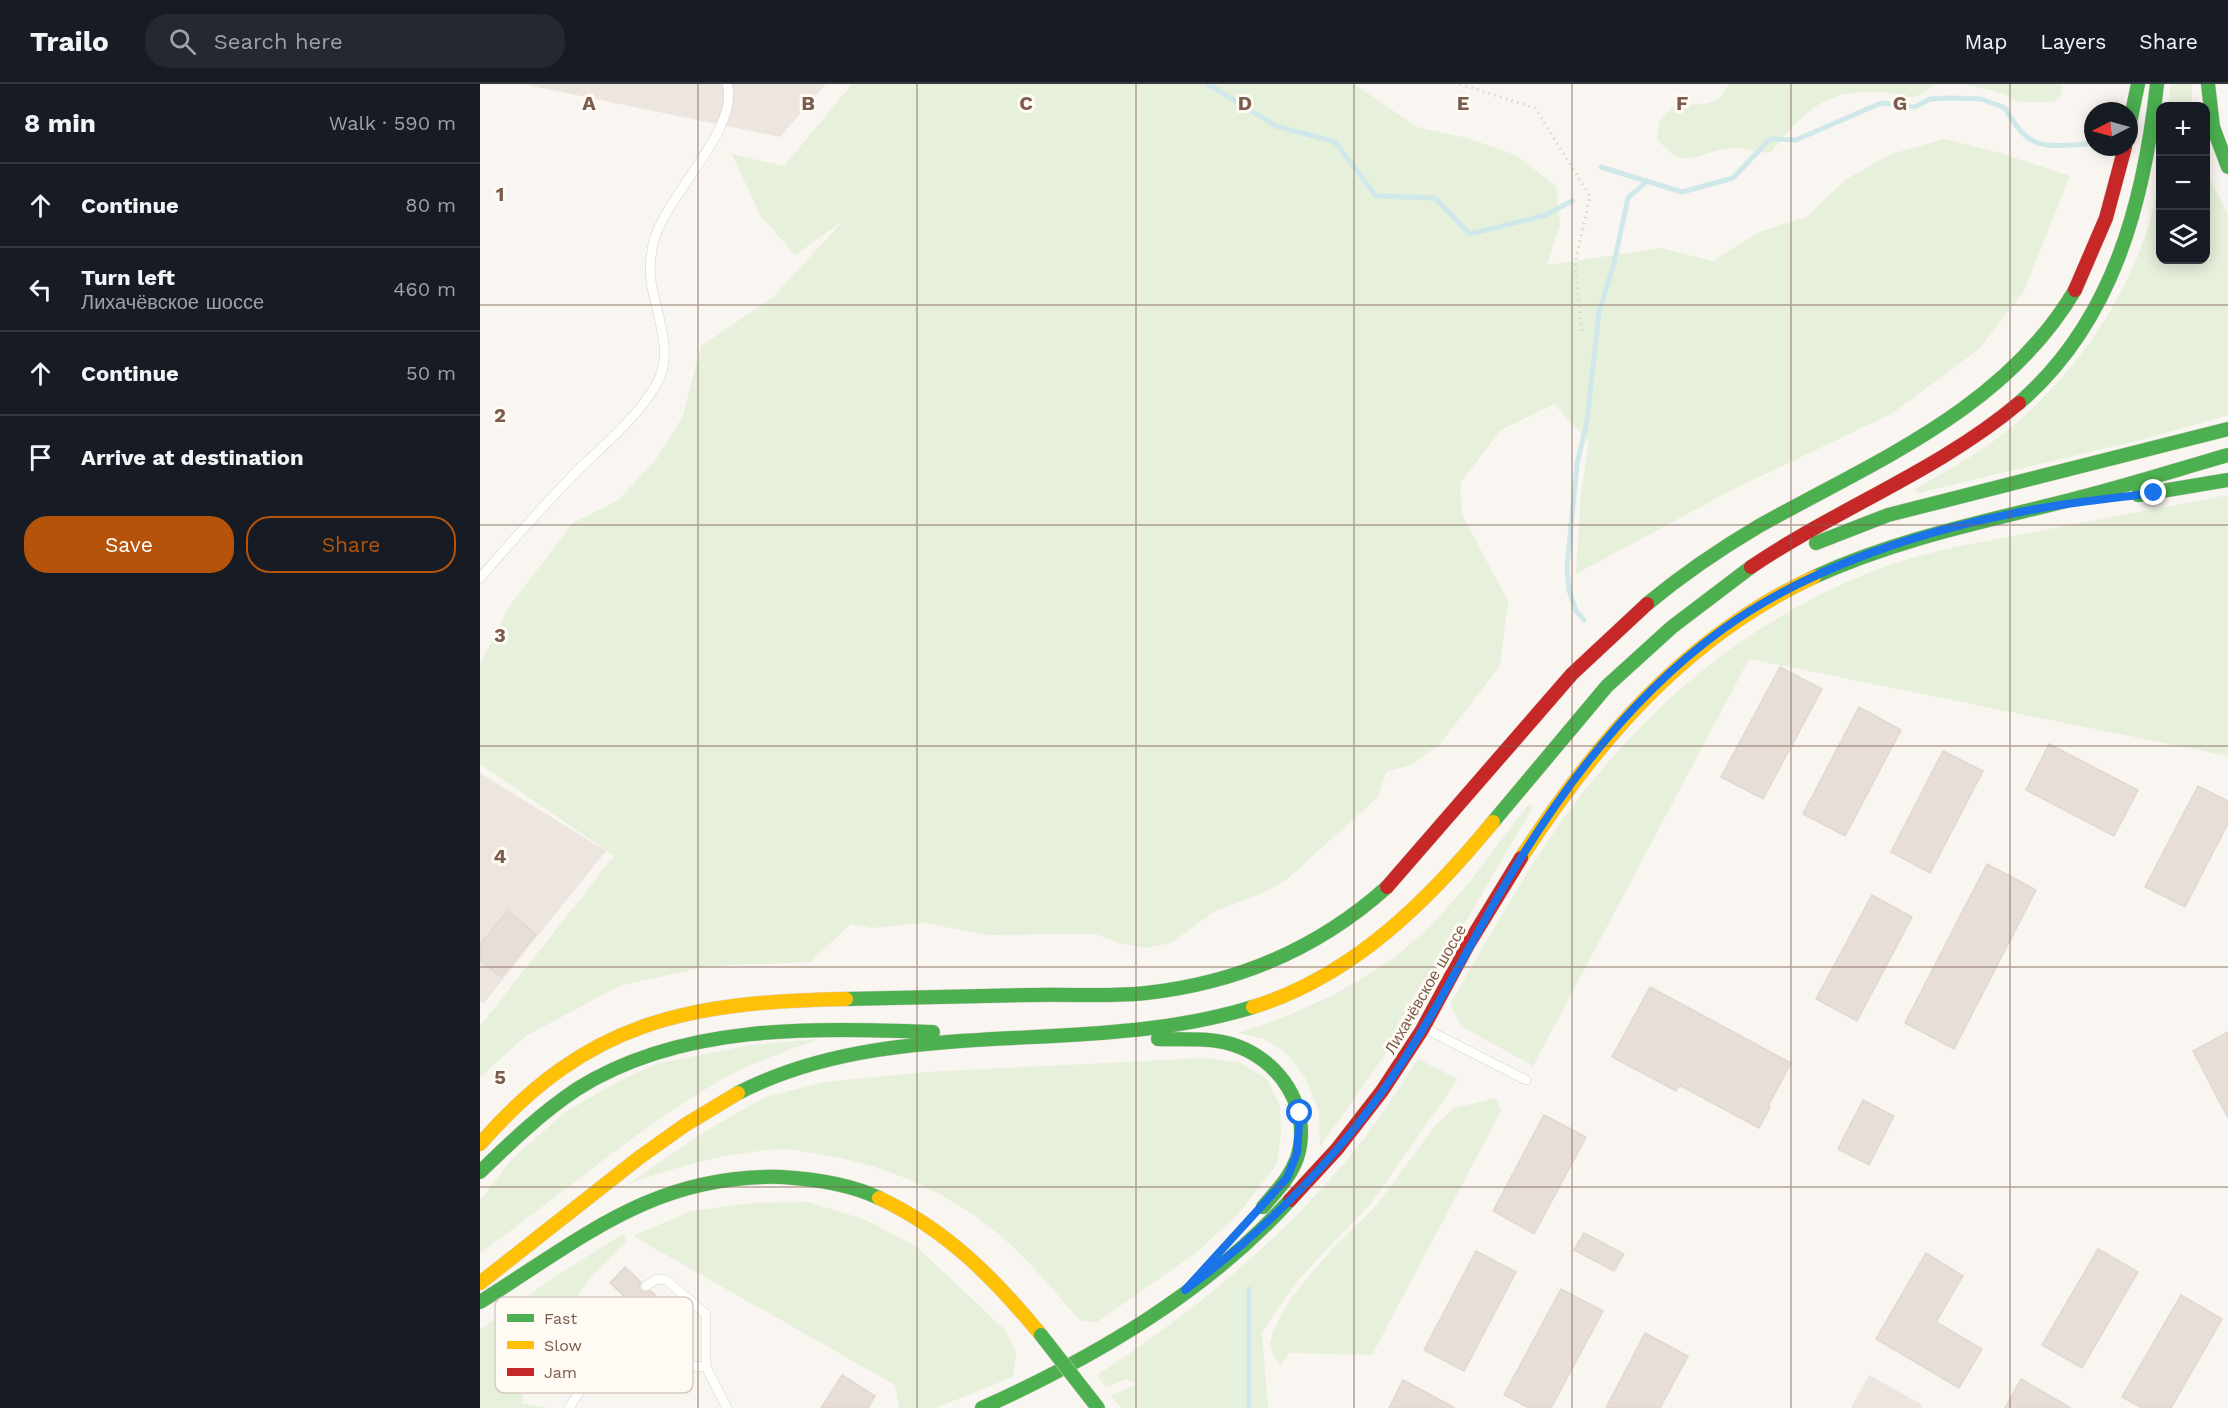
<!DOCTYPE html>
<html lang="en">
<head>
<meta charset="utf-8">
<style>
	:root { --surface:#171b24; --page:#242831; --text:#f1f3f6; --muted:#9ea1a6; --line:#363941; --accent:#b45309 }
	body { margin:0; font-family:"Work Sans",sans-serif; background:var(--page); color:var(--text) }
	.controls { position:absolute; right:18px; top:18px; display:grid; overflow:hidden; border-radius:12px; box-shadow:0 3px 15px #0003 }
	.controls button { width:54px; height:54px; display:grid; place-items:center; padding:0; border:0; border-bottom:2px solid var(--line); background:var(--surface); color:var(--text); font:30px sans-serif }
	.compass { position:absolute; left:1604px; top:18px; width:54px; height:54px; border-radius:50%; background:var(--surface); box-shadow:0 3px 15px #0003; rotate:264deg }
	.stop { position:absolute; width:18px; height:18px; margin:-14px; border:4px solid #1a73e8; border-radius:50%; background:#fff }
	.stop.end { background:#1a73e8; border-color:#fff; box-shadow:0 2px 6px #0008 }
	.list { margin:0; padding:0; list-style:none }
	h2 { display:flex; justify-content:space-between; align-items:center; height:78px; margin:0; padding:0 24px; font-size:26px }
	h2 small { font-size:20px; font-weight:400; color:var(--muted) }
	.list li { display:grid; grid-template-columns:39px 1fr auto; gap:18px; align-items:center; box-sizing:border-box; height:84px; padding:0 24px; border-top:2px solid var(--line) }
	.list b { display:block; font-size:22px; white-space:nowrap }
	.list p { margin:0; font-size:20px; white-space:nowrap; color:var(--muted) }
	.list em { font-size:20px; font-style:normal; color:var(--muted) }
	.actions { display:flex; gap:12px; padding:18px 24px }
	.actions a { flex:1; padding:14px 0; border:2px solid var(--accent); border-radius:24px; text-align:center; font-size:21px; color:var(--accent) }
	.actions .main { background:var(--accent); color:#fff }
	.icon { flex:none; width:33px; height:33px; fill:none; stroke:currentColor; stroke-width:2; stroke-linecap:round; stroke-linejoin:round }
	.map { position:relative; flex:none; width:1748px; height:1324px; overflow:hidden }
	header { display:flex; align-items:center; gap:36px; box-sizing:border-box; height:84px; padding:0 30px; background:var(--surface); border-bottom:2px solid var(--line) }
	header strong { font-size:28px }
	nav { display:flex; gap:33px; margin-inline-start:auto; font-size:21px }
	.search { width:420px; height:54px; background:var(--page); display:flex; align-items:center; gap:15px; box-sizing:border-box; padding:0 21px; border-radius:24px; color:var(--muted); font-size:22px }
	main { display:flex }
	aside { flex:1; background:var(--surface) }
	.map>svg:first-child { display:block }
	.industrial { fill:#ede5e0 }
	.green { fill:#e7f0db }
	.lines { fill:none; stroke-linecap:round; stroke-linejoin:round }
	.stream { stroke:#d0e8ea; stroke-width:5 }
	.building { fill:#e6ded7; stroke:#e2d8d2; stroke-width:1.5 }
	.lane-casing { stroke:#d7d1cb; stroke-width:10 }
	.fast-casing { stroke:#d9d2cb; stroke-width:15 }
	.slow-casing { stroke:#d9d2cb; stroke-width:15 }
	.jam-casing { stroke:#d9d2cb; stroke-width:15 }
	.path { stroke:#dcd5d0; stroke-width:3; stroke-dasharray:1.5 4.5; stroke-linecap:butt }
	.lane { stroke:#fefefd; stroke-width:9 }
	.fast { stroke:#4caf50; stroke-width:14 }
	.slow { stroke:#ffc107; stroke-width:14 }
	.jam { stroke:#c62828; stroke-width:14 }
	.fast-bridge-casing { stroke:#d9d2cb; stroke-width:15; stroke-linecap:butt }
	.fast-bridge { stroke:#4caf50; stroke-width:14 }
	.route { stroke:#1a73e8; stroke-width:8 }
	.grid { fill:none; stroke:#7a5c4d; stroke-width:1.5; stroke-opacity:0.55 }
	.labels { text-anchor:middle; stroke-width:6; stroke-linejoin:round; paint-order:stroke }
	.street-label { font-size:16px; fill:#7a5c4d; stroke:#fffaf3 }
	.key { fill:#fffaf3; stroke:#d7cbc1; stroke-width:1.5 }
	.key-label { font-size:16px; fill:#7a5c4d }
	.grid-label { font-size:20px; text-anchor:middle; font-weight:bold; fill:#7a5c4d; stroke:#fffaf3; stroke-width:6; stroke-linejoin:round; paint-order:stroke }
</style>
</head>
<body>
<header>
<strong>Trailo</strong>
<div class="search"><svg class="icon" aria-label="search" viewBox="0 0 24 24"><circle cx="10" cy="10" r="6"/><path d="M15 15l6 6"/></svg>Search here</div>
<nav><a>Map</a><a>Layers</a><a>Share</a></nav>
</header>
<main>
<aside>
<h2>8 min<small>Walk · 590 m</small></h2>
<ul class="list">
<li><svg class="icon" aria-label="ahead" viewBox="0 0 24 24"><path d="M12 20V5M6 11l6-6 6 6"/></svg><div><b>Continue</b></div><em>80 m</em></li>
<li><svg class="icon" aria-label="left" viewBox="0 0 24 24"><path d="M17 20v-9H6M10 6l-5 5 5 5"/></svg><div><b>Turn left</b><p>Лихачёвское шоссе</p></div><em>460 m</em></li>
<li><svg class="icon" aria-label="ahead" viewBox="0 0 24 24"><path d="M12 20V5M6 11l6-6 6 6"/></svg><div><b>Continue</b></div><em>50 m</em></li>
<li><svg class="icon" aria-label="arrive" viewBox="0 0 24 24"><path d="M6 21V4h12l-3 4 3 4H6"/></svg><div><b>Arrive at destination</b></div></li>
</ul>
<div class="actions"><a class="main">Save</a><a>Share</a></div>
</aside>
<div class="map">
<svg width="1748" height="1324" viewBox="0 0 1748 1324">
	<rect width="100%" height="100%" fill="#f9f5f0"/>
	<path class="industrial" d="M43,0H346L300,53Z
		M0,689L126,767L4,919L0,917Z
		M1389,1291L1441,1320L1442,1324H1371Z"/>
	<path class="green" d="M372,0H874L937,43L987,54L1036,71L1076,102L1080,140L1067,181L1181,164L1233,177L1279,148L1327,133L1365,96L1411,70L1465,55L1520,69L1590,92L1544,207L1499,265L1411,330L1248,408L1096,490L1101,409L1109,358L1074,320L1021,346L980,399L982,431L1028,517L1020,581L960,660L933,680L906,688L898,713L806,796L783,809L735,827L691,859L665,864L640,859L615,850L508,851L444,839L391,844L371,840L330,878L228,882L139,902L46,952L0,993V942L134,772L0,680V580L30,521L93,439L138,416L175,377L203,332L221,262L293,213L364,136L315,171L280,131L252,70L304,82Z
		M1248,0H1455C1450,3 1445,9 1440,11C1426,17 1412,8 1399,8C1343,5 1323,29 1291,68C1274,70 1266,63 1254,64C1218,66 1204,91 1177,54L1180,36L1195,21C1215,20 1241,24 1248,0Z
		M1484,0H1580L1582,3L1580,13L1574,18H1538L1523,9Z
		M1691,0H1712V22H1688Z
		M1680,86V176H1726V87L1748,130V331L1660,356L1438,409L1435,405C1471,385 1510,363 1541,335C1611,273 1669,181 1680,86Z
		M1748,411V672L1269,575L1053,982L981,942L970,920C1009,853 1046,785 1092,723C1177,609 1292,518 1428,475C1469,463 1512,456 1554,448C1619,436 1683,423 1748,411Z
		M1049,720L1053,723L922,946L840,1063L839,1028L826,995L806,969L784,955L758,949C827,927 896,895 948,844C986,807 1017,761 1049,720Z
		M339,955C310,966 278,976 250,991C159,1041 84,1110 0,1169V1116L33,1074L84,1029L128,1003L175,980L270,961Z
		M723,974L759,978L787,995L800,1022L801,1050L797,1080L759,1129L716,1169L617,1238L600,1237C579,1213 559,1188 536,1166C484,1114 410,1081 339,1070C327,1069 314,1065 303,1065C249,1068 198,1082 148,1100L227,1046L286,1013L345,998L446,988Z
		M938,975L978,995L892,1118L818,1196L782,1248L788,1324H641L631,1312L658,1300L646,1295L626,1303L617,1291C719,1225 812,1147 887,1051C905,1027 921,1000 938,975Z
		M1016,1014L1021,1027L892,1271L809,1269L801,1281L793,1272L790,1259L794,1245L811,1214L853,1164L896,1122L955,1042L974,1024Z
		M328,1118L386,1136L437,1163L526,1247L536,1269L533,1293L456,1324H419L415,1301L153,1152L211,1127L272,1119Z
		M143,1150L147,1158L111,1193L61,1261L41,1319L67,1324H0V1246L77,1191Z"/>
	<g class="lines">
		<path class="stream" d="M728,0L796,42L855,58L896,112L955,114L990,150L1066,131L1092,117
			M1121,83L1202,108L1253,94L1290,55L1316,56L1401,19L1435,23L1450,15L1469,14L1501,15L1525,24C1549,66 1561,63 1606,60
			M1104,536L1096,527L1089,506L1087,484L1097,380L1107,337L1119,228L1134,179L1148,114L1167,97
			M769,1205V1324"/>
	</g>
	<path class="building" d="M1300,583L1342,605L1283,715L1241,693Z
		M1379,623L1421,646L1365,752L1323,730Z
		M1569,660L1658,706L1634,752L1546,706Z
		M1463,667L1503,687L1450,789L1411,768Z
		M1718,702L1748,717V739L1705,823L1665,803Z
		M1507,780L1556,806L1474,965L1425,939Z
		M1392,811L1432,833L1377,937L1336,915Z
		M27,827L56,850L21,893L0,876V861Z
		M1170,903L1311,979L1288,1022L1290,1023L1279,1044L1199,1001L1196,1007L1132,973Z
		M1748,948V1034L1713,967Z
		M1383,1016L1414,1032L1389,1081L1358,1065Z
		M1064,1031L1106,1053L1054,1150L1013,1127Z
		M1104,1149L1144,1170L1134,1187L1094,1166Z
		M1618,1165L1658,1188L1602,1284L1562,1261Z
		M996,1167L1036,1188L984,1287L944,1266Z
		M1446,1169L1483,1192L1456,1238L1502,1265L1479,1304L1396,1255Z
		M145,1183L161,1198L159,1203L162,1208L171,1207L186,1221L191,1215L206,1229L205,1248H198L196,1274L189,1280L195,1288L194,1305L172,1304L173,1286L179,1283L181,1279L174,1272L176,1241L156,1223L158,1218L155,1213L146,1214L130,1199Z
		M1081,1205L1123,1227L1071,1324H1049L1024,1311Z
		M1701,1211L1742,1235L1691,1324H1662L1642,1313Z
		M1165,1249L1208,1272L1180,1324H1126Z
		M362,1291L395,1312L388,1324H341Z
		M1541,1295L1591,1324H1525Z
		M923,1296L975,1324H909Z"/>
	<g class="lines">
		<defs>
			<path id="lane" d="M0,494C32,457 64,421 98,386C125,360 159,332 177,299C195,268 175,228 171,197C169,186 171,167 174,156C187,111 261,42 247,0
				M946,945L1046,996
				M166,1202L177,1195L186,1196L226,1230V1283
				M120,1275L151,1219
				M196,1281L226,1283L247,1324
				M89,1324L120,1275L174,1279"/>
			<path id="fast" d="M1728,0L1733,43L1748,83
				M1649,43L1658,0
				M1539,319C1633,238 1664,118 1677,0
				M1658,411L1748,396
				M1336,459L1408,431L1748,345
				M1334,493C1417,455 1503,438 1590,416C1643,403 1696,386 1748,371
				M1167,520C1202,491 1240,465 1279,442C1395,377 1525,325 1595,206
				M1013,738L1127,602L1192,543L1271,483
				M366,915C428,914 490,912 553,911C590,910 629,913 666,909C757,899 839,864 907,803
				M678,955C702,956 728,953 751,960C799,974 833,1024 817,1074C810,1094 796,1107 783,1123
				M258,1009C415,928 606,975 773,923
				M0,1088C31,1058 61,1029 97,1005C202,939 334,944 453,948
				M0,1218C101,1155 175,1089 302,1093C334,1095 370,1100 399,1114
				M502,1324C615,1273 725,1209 810,1116"/>
			<path id="slow" d="M1041,774C1117,657 1205,553 1334,493
				M773,923C873,892 948,817 1013,738
				M0,1060C108,936 208,918 366,915
				M399,1114C467,1146 514,1194 561,1251
				M0,1199L160,1073L205,1041L258,1009"/>
			<path id="jam" d="M1595,206L1626,134L1645,63
				M1271,483C1358,424 1458,387 1539,319
				M907,803L1092,590L1167,520
				M810,1116L857,1065L902,1007L942,946L989,859L1041,774"/>
		</defs>
		<use href="#lane" class="lane-casing"/>
		<use href="#fast" class="fast-casing"/>
		<use href="#slow" class="slow-casing"/>
		<use href="#jam" class="jam-casing"/>
		<path class="path" d="M980,0L1055,24L1110,112L1095,180L1102,249"/>
		<use href="#lane" class="lane"/>
		<use href="#fast" class="fast"/>
		<use href="#slow" class="slow"/>
		<use href="#jam" class="jam"/>
		<defs>
			<path id="fast-bridge" d="M561,1251L618,1324"/>
		</defs>
		<use href="#fast-bridge" class="fast-bridge-casing"/>
		<use href="#fast-bridge" class="fast-bridge"/>
	</g>
	<g class="lines">
		<path class="route" d="M820,1029L817,1069L807,1094L705,1206C782,1149 848,1084 904,1005C955,933 993,852 1039,777C1092,691 1160,605 1243,545C1332,481 1449,444 1556,425C1595,418 1635,414 1674,409"/>
	</g>
	<path class="grid" d="M218,0V1324M437,0V1324M656,0V1324M874,0V1324M1092,0V1324M1311,0V1324M1530,0V1324M0,221H1748M0,441H1748M0,662H1748M0,883H1748M0,1103H1748"/>
	<g class="labels">
		<g class="street-label">
			<text transform="translate(945 905) rotate(-60)" y="6">Лихачёвское шоссе</text>
		</g>
	</g>
	<rect x="15" y="1213" width="198" height="96" rx="9" class="key"/>
	<rect x="27" y="1230" width="27" height="8" fill="#4caf50"/>
	<rect x="27" y="1257" width="27" height="8" fill="#ffc107"/>
	<rect x="27" y="1284" width="27" height="8" fill="#c62828"/>
	<g class="key-label">
		<text x="64" y="1240">Fast</text>
		<text x="64" y="1267">Slow</text>
		<text x="64" y="1294">Jam</text>
	</g>
	<g class="grid-label">
		<text x="109" y="26">A</text>
		<text x="328" y="26">B</text>
		<text x="546" y="26">C</text>
		<text x="765" y="26">D</text>
		<text x="983" y="26">E</text>
		<text x="1202" y="26">F</text>
		<text x="1420" y="26">G</text>
		<text x="20" y="117">1</text>
		<text x="20" y="338">2</text>
		<text x="20" y="558">3</text>
		<text x="20" y="779">4</text>
		<text x="20" y="1000">5</text>
	</g>
</svg>
<div class="controls">
<button>+</button>
<button>−</button>
<button><svg class="icon" aria-label="layers" viewBox="0 0 24 24"><path d="M12 4l9 5-9 5-9-5zM3 14l9 5 9-5"/></svg></button>
</div>
<svg class="compass" viewBox="-18 -18 36 36"><path d="M0-13l5 13h-10z" fill="#e53935"/><path d="M0 13l5-13h-10z" fill="#9ea1a6"/></svg>
<div class="stop" style="left:820px;top:1029px"></div>
<div class="stop end" style="left:1674px;top:409px"></div>
</div>
</main>
</body>
</html>
